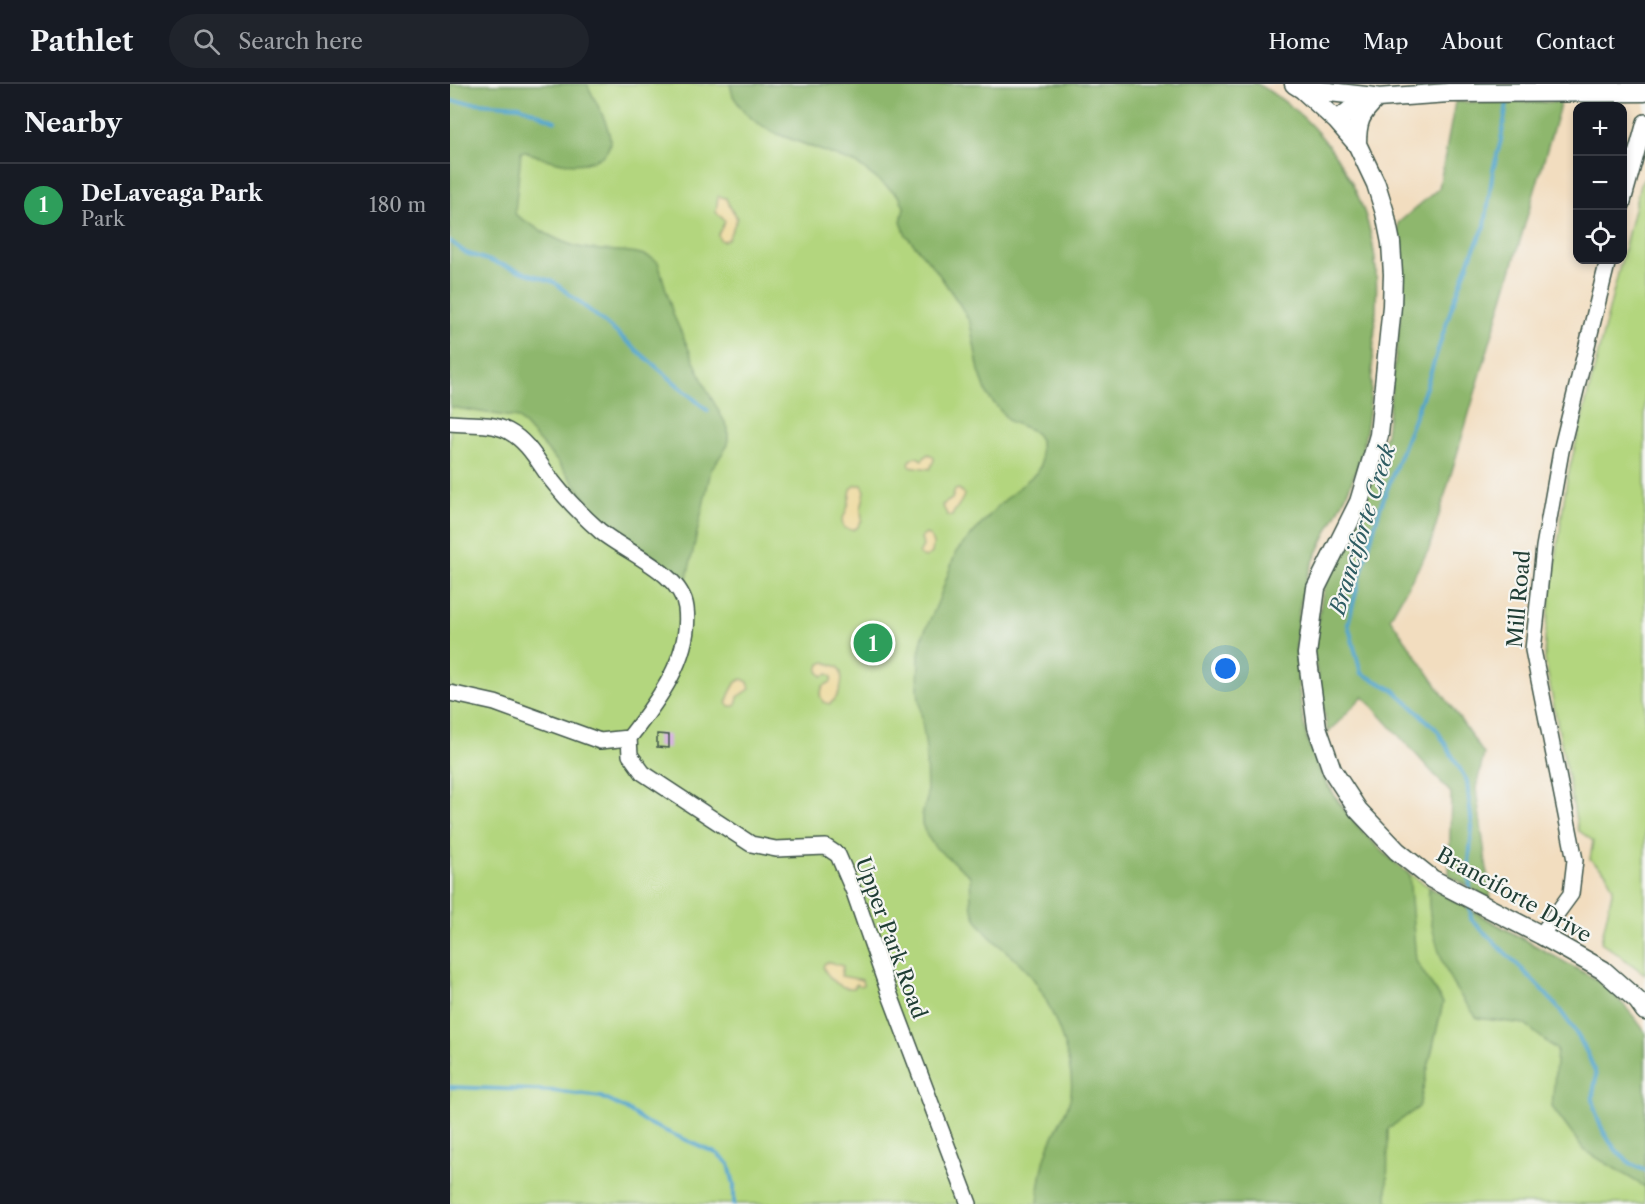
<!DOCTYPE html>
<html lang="en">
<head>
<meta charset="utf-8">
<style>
	:root { --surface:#171b24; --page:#20242c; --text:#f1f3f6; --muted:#9ea1a6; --line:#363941; --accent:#7c3aed }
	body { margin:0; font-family:"Libre Caslon Text",serif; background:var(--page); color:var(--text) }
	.controls { position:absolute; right:18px; top:18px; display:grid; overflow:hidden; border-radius:12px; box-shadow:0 3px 9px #0003 }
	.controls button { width:54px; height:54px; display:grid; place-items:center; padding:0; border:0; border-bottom:2px solid var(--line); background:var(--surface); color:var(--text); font:30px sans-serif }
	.you { position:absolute; left:776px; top:585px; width:21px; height:21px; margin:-15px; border:4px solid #fff; border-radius:50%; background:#1a73e8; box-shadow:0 0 0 9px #1a73e833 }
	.badge { display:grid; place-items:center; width:39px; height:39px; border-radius:50%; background:var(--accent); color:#fff; font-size:20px; font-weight:700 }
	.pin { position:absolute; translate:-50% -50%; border:3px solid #fff; box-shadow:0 2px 6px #0006 }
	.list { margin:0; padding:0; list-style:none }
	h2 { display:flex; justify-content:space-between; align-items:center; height:78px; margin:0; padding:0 24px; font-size:26px }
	h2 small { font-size:20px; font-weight:400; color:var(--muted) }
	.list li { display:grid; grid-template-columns:39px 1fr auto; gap:18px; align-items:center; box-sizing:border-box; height:84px; padding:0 24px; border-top:2px solid var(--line) }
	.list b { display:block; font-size:22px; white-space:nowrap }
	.list p { margin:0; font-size:20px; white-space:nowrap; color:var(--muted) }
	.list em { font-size:20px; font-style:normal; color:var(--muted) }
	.icon { flex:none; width:33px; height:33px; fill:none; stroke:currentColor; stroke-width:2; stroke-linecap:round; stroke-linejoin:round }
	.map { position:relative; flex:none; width:1195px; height:1120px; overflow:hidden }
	header { display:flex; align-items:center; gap:36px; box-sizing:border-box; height:84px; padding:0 30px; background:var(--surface); border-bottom:2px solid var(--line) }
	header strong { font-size:28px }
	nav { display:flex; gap:33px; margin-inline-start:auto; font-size:21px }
	.search { width:420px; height:54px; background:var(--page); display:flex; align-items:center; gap:15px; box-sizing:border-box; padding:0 21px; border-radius:33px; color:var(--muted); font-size:22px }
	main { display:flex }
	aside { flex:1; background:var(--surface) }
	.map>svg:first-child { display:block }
	.green { fill:#b3d67e; stroke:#698a59; stroke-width:1.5 }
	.forest { fill:#8eb76d; stroke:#567a50; stroke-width:1.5 }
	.sand { fill:#eeda9e; stroke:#868c69; stroke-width:1.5 }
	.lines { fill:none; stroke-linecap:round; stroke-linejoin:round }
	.stream { stroke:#50a4cc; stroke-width:4 }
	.building { fill:#d1a8dc }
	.minor-casing { stroke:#3f5549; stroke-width:18 }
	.tertiary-casing { stroke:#3f5549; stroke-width:21 }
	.minor { stroke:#fff; stroke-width:15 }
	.tertiary { stroke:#fff; stroke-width:18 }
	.labels { text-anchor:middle; stroke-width:4.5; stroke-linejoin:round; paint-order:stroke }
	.street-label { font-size:21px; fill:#1f3d34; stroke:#f6f6f2 }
	.water-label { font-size:22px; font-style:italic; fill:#2e5c62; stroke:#f6f6f2 }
</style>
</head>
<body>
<header>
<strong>Pathlet</strong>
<div class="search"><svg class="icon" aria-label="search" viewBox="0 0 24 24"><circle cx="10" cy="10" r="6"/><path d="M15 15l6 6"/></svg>Search here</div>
<nav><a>Home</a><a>Map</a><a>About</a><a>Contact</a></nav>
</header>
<main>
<aside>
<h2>Nearby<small></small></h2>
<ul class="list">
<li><span class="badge" style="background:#2e9e5b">1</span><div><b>DeLaveaga Park</b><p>Park</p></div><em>180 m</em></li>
</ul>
</aside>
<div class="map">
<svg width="1195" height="1120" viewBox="0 0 1195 1120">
	<rect width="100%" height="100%" fill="#f6f6f2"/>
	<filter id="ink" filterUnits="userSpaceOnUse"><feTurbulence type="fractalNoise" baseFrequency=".0167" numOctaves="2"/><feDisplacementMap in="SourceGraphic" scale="12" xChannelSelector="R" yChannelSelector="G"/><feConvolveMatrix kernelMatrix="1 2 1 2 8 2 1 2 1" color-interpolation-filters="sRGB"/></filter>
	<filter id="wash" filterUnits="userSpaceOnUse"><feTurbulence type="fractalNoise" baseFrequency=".008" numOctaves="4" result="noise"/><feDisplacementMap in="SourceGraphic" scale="24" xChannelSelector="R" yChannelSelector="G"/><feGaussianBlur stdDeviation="1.35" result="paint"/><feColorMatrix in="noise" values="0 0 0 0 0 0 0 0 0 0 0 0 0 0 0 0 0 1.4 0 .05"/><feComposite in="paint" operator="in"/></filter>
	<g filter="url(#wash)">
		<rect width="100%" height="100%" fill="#f2ddbf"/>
		<path class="green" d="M0,0H807C875,42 921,106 926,188C928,215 925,243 923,271C920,307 920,344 908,380C896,418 872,452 858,490C837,548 844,646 877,699C894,727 916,753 940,775C967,798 998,814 1029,830C1068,852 1106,873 1145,895L1167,913L1195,948V1120H0Z
			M1195,93V890L1151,858L1163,804L1156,789L1140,775L1143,757L1128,746L1095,576V554L1117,395L1190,101Z"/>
		<path class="forest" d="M0,0H137C144,15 160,41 160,57C160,65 154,72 147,75C123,86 97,76 74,67L71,68L65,128L66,131C85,143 104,156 125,162C151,170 189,162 208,178L223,230L257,306L278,344V361L261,386L235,503L224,487L154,438L106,376L68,334L0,323Z
			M280,0H807C875,37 921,110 926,187C928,215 924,242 923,269C921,305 920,342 909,377C897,418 871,453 857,493C846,527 844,561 848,596C850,615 852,635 857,654C872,709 916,756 959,790L966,877L993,919L969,1023L938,1045L937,1118L943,1120H588C589,1100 592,1081 599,1062C612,1029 628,1020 619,980C614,953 596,910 579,889C561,867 531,854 522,824C520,814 521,803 520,792L485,763L477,752L472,740V730L477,715L476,665L468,607L469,569L473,551L488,518L506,468L548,422L586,389L591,381L590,356L587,351L581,346L559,337L538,312L529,287L520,239L510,221L486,186L456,151L451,138L454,123L449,112L407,80L322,48L306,38L294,28L283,12Z
			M1005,18H1111L979,465L940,534L1034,670L1026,704L1041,816L999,791L1001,709L913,612L878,649L863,568L873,507L936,350L951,227L948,139L989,104Z
			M979,803L1145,895C1165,910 1181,927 1195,948V1103L1134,1066L1102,1023L1107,966L1074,940L1027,934C1019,923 1009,911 1002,899C989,873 976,832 979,803Z"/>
		<path class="sand" d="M268,112L276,114C278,123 285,127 287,135L278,155L274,157L270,156L268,151L275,137L266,128Z
			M478,370L483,372L484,376L480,385L460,382L459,379L462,374L467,373L472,376Z
			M406,401H412L415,407L411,425L412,436L407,444L402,446L394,444L392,437L398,422L401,405Z
			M509,405L514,410C513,418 505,424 502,432H498L492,421L502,415L505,406Z
			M476,450L480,452L483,460L482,469L475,474L469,471L473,462L471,454Z
			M375,578L388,583C396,593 390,614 379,620L373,618L370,611L373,602L381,598L382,593L378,590L372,592L368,587L370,580Z
			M292,595L298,598L300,605L288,613L286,622H279L277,618C277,613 283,603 286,598Z
			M379,878L393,882L391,892L412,896L413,901L410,902L407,900L403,904C390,905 379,895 373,883L375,879Z"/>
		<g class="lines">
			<path class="stream" d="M0,17L70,22L105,37
				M0,157L16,169L104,198L154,238L258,327
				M1020,809L1019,779L1022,743L1017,697L987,646L944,606L911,589L898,540L909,496L930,424L976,303L1001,225L1023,167L1035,142L1043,86L1051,56L1058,13
				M1020,822L1021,835C1066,882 1123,924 1145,988C1148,996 1142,1006 1143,1015C1146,1043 1168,1078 1195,1086
				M0,1003L104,1007L151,1013L176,1025L195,1038L268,1070L279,1080L284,1101V1120"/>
		</g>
		<g id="blocks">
			<path class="building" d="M207,650L219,651V664L207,663Z"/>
		</g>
	</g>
	<g filter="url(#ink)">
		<use href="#blocks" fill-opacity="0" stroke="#3f5549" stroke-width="1.5"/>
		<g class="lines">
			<defs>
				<path id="minor" d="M1172,121L1195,38
					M0,339C19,341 41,338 58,347C79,358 89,380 103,398C117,416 133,432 150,447C175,468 232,489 236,524C242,573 207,618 179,654L180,671L193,689L301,760L326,765L376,763L388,771L404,808L437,903L519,1120
					M0,609L45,619L150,657L179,654
					M1091,851L1121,810L1125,776L1083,566L1094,463L1111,367L1158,176"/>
				<path id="tertiary" d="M844,0L852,5L887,37L907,60L926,100L935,129L941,159L943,190L942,222L929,351L909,418L866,504L857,570L867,643L882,686L908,726L947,767L982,795L1091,851L1153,886L1188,917L1195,927
					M852,5L925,13
					M887,37L905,22L927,14L999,9L1195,8
					M907,60C907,38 910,30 926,15"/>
			</defs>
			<use href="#minor" class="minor-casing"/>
			<use href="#tertiary" class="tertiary-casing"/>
			<use href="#minor" class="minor"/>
			<use href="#tertiary" class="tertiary"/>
		</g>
	</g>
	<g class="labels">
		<g class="street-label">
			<text transform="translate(1069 515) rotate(-85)" y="7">Mill Road</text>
			<text transform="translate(1064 811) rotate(29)" y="7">Branciforte Drive</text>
			<text transform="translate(441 854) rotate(70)" y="7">Upper Park Road</text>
		</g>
		<g class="water-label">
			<text transform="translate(912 445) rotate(-73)" y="8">Branciforte Creek</text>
		</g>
	</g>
</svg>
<div class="controls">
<button>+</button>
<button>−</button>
<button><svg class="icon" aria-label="locate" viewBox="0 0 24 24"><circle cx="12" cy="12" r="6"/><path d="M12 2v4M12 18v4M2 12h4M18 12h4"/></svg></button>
</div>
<div class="you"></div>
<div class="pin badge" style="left:423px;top:559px;background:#2e9e5b">1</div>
</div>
</main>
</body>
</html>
